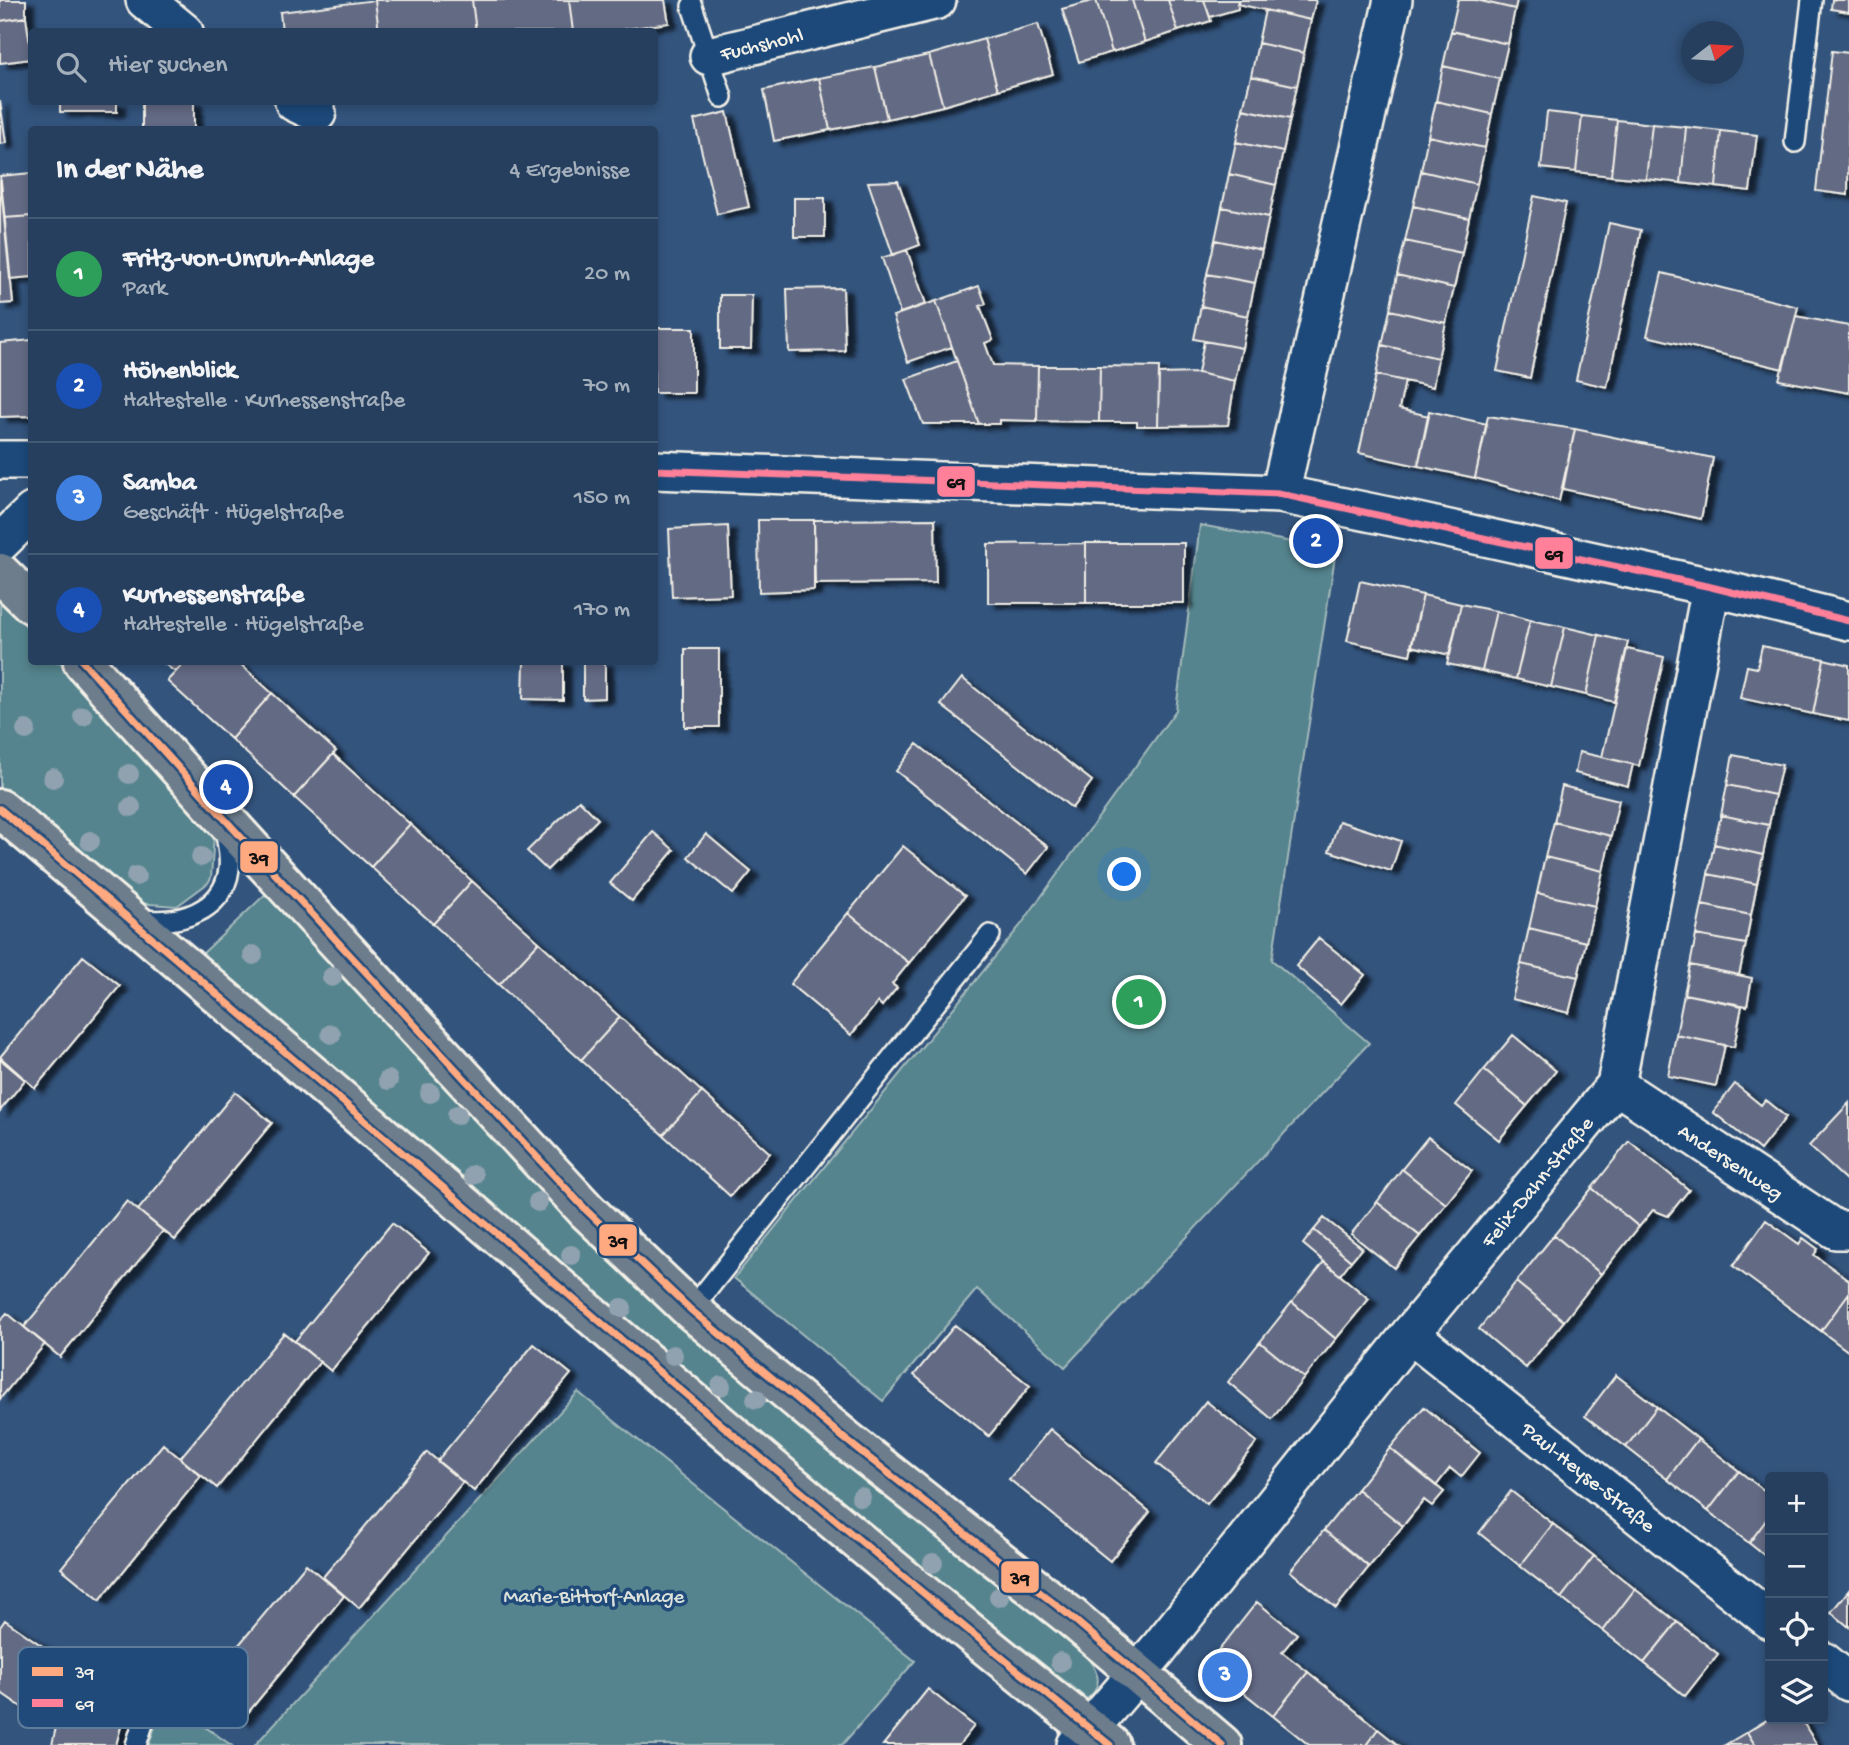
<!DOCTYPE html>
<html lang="de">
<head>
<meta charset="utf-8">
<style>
	:root { --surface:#263f5e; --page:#324a67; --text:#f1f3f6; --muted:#a4afbc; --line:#425873; --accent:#ffd166 }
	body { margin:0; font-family:"Gochi Hand",sans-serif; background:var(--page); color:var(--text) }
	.controls { position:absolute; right:21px; bottom:21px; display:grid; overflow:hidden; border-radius:7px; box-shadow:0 4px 10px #0003 }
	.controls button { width:63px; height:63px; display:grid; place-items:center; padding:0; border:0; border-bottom:2px solid var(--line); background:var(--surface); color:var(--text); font:35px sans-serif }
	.compass { position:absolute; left:1681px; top:21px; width:63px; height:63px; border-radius:50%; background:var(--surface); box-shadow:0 4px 10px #0003; rotate:73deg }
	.you { position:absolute; left:1125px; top:875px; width:24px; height:24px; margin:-18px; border:5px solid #fff; border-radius:50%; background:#1a73e8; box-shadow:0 0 0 10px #1a73e833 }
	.badge { display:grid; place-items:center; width:46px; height:46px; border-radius:50%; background:var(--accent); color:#fff; font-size:23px; font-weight:700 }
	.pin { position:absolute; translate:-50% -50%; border:4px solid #fff; box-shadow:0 2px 7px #0006 }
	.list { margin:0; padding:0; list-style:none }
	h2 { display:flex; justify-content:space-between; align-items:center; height:91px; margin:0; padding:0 28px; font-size:30px }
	h2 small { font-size:23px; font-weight:400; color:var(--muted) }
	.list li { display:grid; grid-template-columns:46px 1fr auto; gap:21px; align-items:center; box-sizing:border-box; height:112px; padding:0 28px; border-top:2px solid var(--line) }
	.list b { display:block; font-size:26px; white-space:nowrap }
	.list p { margin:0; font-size:23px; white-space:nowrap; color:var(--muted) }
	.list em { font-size:23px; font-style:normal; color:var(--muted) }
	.icon { flex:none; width:38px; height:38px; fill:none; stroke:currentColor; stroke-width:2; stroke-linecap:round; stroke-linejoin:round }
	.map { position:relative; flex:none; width:1849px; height:1745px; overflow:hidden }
	.search { position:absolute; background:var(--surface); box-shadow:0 4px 10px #0003; left:28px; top:28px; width:630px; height:77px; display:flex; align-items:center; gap:18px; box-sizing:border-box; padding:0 24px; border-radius:7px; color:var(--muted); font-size:26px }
	.panel { position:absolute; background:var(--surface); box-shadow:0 4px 10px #0003; left:28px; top:126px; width:630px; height:539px; border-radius:7px }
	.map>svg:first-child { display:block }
	.green { fill:#54848e; stroke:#a4babb; stroke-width:2 }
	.building { fill:#636b84; stroke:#f4f1e8; stroke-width:2; filter:url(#shadow) }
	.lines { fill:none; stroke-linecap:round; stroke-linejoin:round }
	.service-casing { stroke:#f4f1e8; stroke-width:24 }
	.minor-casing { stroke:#f4f1e8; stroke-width:42 }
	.primary-casing { stroke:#f4f1e8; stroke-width:44 }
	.service { stroke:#1f4a7a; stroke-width:19 }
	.minor { stroke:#1f4a7a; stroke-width:37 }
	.primary { stroke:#6d7d8c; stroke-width:38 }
	.bus-1-casing { stroke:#1f4a7a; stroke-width:12 }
	.bus-2-casing { stroke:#1f4a7a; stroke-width:12 }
	.bus-1 { stroke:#ffa980; stroke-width:7 }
	.bus-2 { stroke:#ff8098; stroke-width:7 }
	.tree { fill:#90a2b0 }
	.labels { text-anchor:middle; stroke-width:7; stroke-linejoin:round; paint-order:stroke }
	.street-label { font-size:21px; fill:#f4f1e8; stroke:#1f4a7a }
	.park-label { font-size:21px; fill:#dce1da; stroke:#1f4a7a }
	.key { fill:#1f4a7a; stroke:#5f7c9b; stroke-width:2 }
	.key-label { font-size:19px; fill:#f4f1e8 }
	.line-badge { stroke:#1f4a7a; stroke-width:2.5 }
	.pale-badge-label { font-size:19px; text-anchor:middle; font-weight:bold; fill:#111 }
</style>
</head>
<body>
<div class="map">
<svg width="1849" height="1745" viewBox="0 0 1849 1745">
	<defs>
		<filter id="shadow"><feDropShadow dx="8" dy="4.5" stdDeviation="2" flood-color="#0009"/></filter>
	</defs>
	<rect width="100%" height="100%" fill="#33547d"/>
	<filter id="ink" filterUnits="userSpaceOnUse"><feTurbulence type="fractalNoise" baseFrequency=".0143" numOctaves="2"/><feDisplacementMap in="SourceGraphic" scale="14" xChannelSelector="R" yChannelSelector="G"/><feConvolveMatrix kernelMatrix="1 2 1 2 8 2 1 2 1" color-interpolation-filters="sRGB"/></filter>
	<g filter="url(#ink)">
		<path class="green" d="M1200,525L1336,550L1272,960L1369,1043L1065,1367L977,1289L883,1401L734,1278L1020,926L1176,710Z
			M0,599L31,631L32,662H60L210,822L214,834L211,878L208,883L177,906L135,903L0,787Z
			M272,888L457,1092L1082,1650C1094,1666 1108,1683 1087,1699L803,1473L200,956Z
			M578,1392L915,1661L842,1745H255Z
			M164,1698L231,1745H149Z"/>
		<path class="building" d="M0,0H26V17L0,21Z
			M375,0L379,32H282L280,12Z
			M375,0H472L476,32H379Z
			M472,0H569L573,32H476Z
			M569,0H665L669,23L625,29V32H573Z
			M1096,0L1112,52L1079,62L1062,9Z
			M1096,0H1132L1145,42L1112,52Z
			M1132,0H1168L1178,31L1145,42Z
			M1168,0H1204L1211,21L1178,31Z
			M1204,0H1238V9L1210,17Z
			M1238,0H1316L1311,20L1237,4Z
			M1458,0H1476L1515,9L1508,44L1451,31Z
			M1476,0H1517L1515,9Z
			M1832,0H1849V12L1831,9Z
			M1265,10L1311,20L1304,53L1258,43Z
			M26,17L32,59L0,63V21Z
			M1038,24L1053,74L998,90L984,39Z
			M1451,31L1508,44L1500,79L1443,66Z
			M984,39L998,90L943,106L929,55Z
			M1258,43L1304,53L1297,86L1251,76Z
			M1832,51L1849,53L1848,195L1816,191Z
			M929,55L943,106L887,119L875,67Z
			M1443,66L1500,79L1492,114L1436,101Z
			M875,67L887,119L830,130L819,78Z
			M1251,76L1297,86L1290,119L1243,109Z
			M819,78L830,130L774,141L764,90Z
			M0,101L6,143L0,144Z
			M1436,101L1492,114L1485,148L1428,136Z
			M60,102H117V112H60Z
			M142,102H194V130H142Z
			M1243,109L1290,119L1283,152L1236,142Z
			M727,112L749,207L717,214L694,120Z
			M1547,112L1582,116L1576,172L1541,168Z
			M1582,116L1617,120L1611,176L1576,172Z
			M1617,120L1652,124L1646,179L1611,176Z
			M1652,124L1686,127L1681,183L1646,179Z
			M1686,127L1721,131L1716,187L1681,183Z
			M1721,131L1757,135L1750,191L1716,187Z
			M1428,136L1485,148L1477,184L1421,171Z
			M1236,142L1283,152L1276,185L1229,174Z
			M1421,171L1477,184L1469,218L1413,206Z
			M32,173V216L4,218L0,176Z
			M1229,174L1276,185L1269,217L1222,207Z
			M1,181L13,303L0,304V181Z
			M898,181L920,245L893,255L868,182Z
			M1534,196L1566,203L1530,378L1497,371Z
			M794,198H825V237H794Z
			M1413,206L1469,218L1462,253L1405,241Z
			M1222,207L1269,217L1262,250L1215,240Z
			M32,216V277L10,279L4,218Z
			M1609,223L1641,230L1607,387L1576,380Z
			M1215,240L1262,250L1255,283L1207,274Z
			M1405,241L1462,253L1454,288L1397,275Z
			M907,250L926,304L900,313L882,258Z
			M1662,273L1798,307L1783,369L1647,336Z
			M1207,274L1255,283L1248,316L1201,306Z
			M1397,275L1454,288L1446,323L1390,310Z
			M979,286L986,304L980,306L993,340L985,343L993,365L1038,366L1037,421L1000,420V424H979L936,301Z
			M843,288L845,351L789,352L787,289Z
			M720,295H752L751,349H720Z
			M936,301L952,347L908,362L893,316Z
			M1201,306L1248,316L1242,348L1194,339Z
			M1390,310L1446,323L1438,358L1382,345Z
			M1796,316L1849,326V393L1779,380Z
			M654,328H694V393H654Z
			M32,340V416L0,417V343Z
			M1204,341L1242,348L1235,381L1198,373Z
			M1382,345L1438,358L1433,387L1376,375Z
			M957,361L979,424H923L906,379Z
			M1038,366H1100L1099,422L1037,421Z
			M1100,366L1159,367L1158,426H1137V422H1099Z
			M1198,373L1235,381L1228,425L1158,426L1159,374Z
			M1376,375L1405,381L1399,409L1429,416L1418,466L1359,453Z
			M1429,411L1487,424L1475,478L1418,466Z
			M1488,416L1575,429L1559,501L1475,478Z
			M1575,429L1713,458L1701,519L1563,489Z
			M935,519L936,583L815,584L814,520Z
			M758,520H814V590L759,592Z
			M728,526L731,595L672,597L669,529Z
			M1086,543H1184V603H1086Z
			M1086,543V603H988V544Z
			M1360,581L1423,595L1410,655L1347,641Z
			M1423,595L1461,604L1450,655L1411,646Z
			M1461,604L1496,611L1482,671L1447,664Z
			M1496,611L1530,620L1516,679L1482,671Z
			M1530,620L1565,627L1551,687L1516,679Z
			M1565,627L1599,635L1586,695L1551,687Z
			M1599,635L1628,642L1614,702L1586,695Z
			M1762,646L1824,659L1813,714L1740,698L1747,666L1757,668Z
			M685,649H719V727H685Z
			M1627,649L1664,657L1639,766L1602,757Z
			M1824,659L1849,665V721L1813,714Z
			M162,662H185L175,672Z
			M185,662H238L272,693L231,739L167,681Z
			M524,662H563V700L523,699Z
			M583,662H605V698L583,699Z
			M962,678L1092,781L1072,808L941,705Z
			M272,693L336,751L294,797L231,739Z
			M917,744L1048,847L1027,874L896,771Z
			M1579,752L1633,764L1628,786L1575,773Z
			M333,754L410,824L371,867L294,797Z
			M1733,755L1782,765L1775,795L1727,785Z
			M1727,785L1775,795L1769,825L1721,815Z
			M1562,786L1619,800L1611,836L1554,822Z
			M579,800L598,819L547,870L527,851Z
			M1721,815L1769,825L1763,855L1714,844Z
			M1339,821L1401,841L1391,871L1329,851Z
			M1554,822L1611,836L1603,871L1545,857Z
			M410,824L472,881L433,924L371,867Z
			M653,832L674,850L632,901L610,883Z
			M706,834L751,872L733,894L688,857Z
			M1714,844L1763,855L1757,884L1708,874Z
			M903,846L965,896L909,963L848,913Z
			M1545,857L1603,871L1595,906L1537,893Z
			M1708,874L1757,884L1751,915L1702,905Z
			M472,881L539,942L499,985L433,924Z
			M1537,893L1595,906L1586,942L1529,928Z
			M1702,905L1751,915L1746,944L1696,935Z
			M848,913L909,963L892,984L897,988L882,1006L878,1002L851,1035L790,984Z
			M1529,928L1586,942L1578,977L1521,964Z
			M1696,935L1746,944L1739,975L1690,965Z
			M1319,938L1365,975L1341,1004L1296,966Z
			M539,942L620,1017L581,1060L499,985Z
			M83,956L120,986L35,1088L0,1057Z
			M1521,964L1578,977L1569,1013L1512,999Z
			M1690,965L1752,978L1747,1006L1684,994Z
			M1684,994L1742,1006L1734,1047L1676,1035Z
			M620,1017L702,1092L663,1135L581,1060Z
			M1513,1035L1556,1071L1527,1106L1484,1070Z
			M1676,1035L1725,1045L1716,1086L1668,1076Z
			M0,1059L25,1080L0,1111Z
			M1484,1070L1527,1106L1499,1140L1456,1105Z
			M1735,1084L1761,1105L1765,1100L1786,1117L1760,1150L1713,1112Z
			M235,1092L272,1123L175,1240L138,1210Z
			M702,1092L770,1153L730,1196L663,1135Z
			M1849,1103V1177L1846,1180L1809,1146Z
			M1428,1137L1472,1171L1446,1204L1402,1169Z
			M1629,1141L1689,1190L1668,1216L1653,1210L1639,1227L1592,1188Z
			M1402,1169L1446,1204L1420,1236L1377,1202Z
			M1592,1188L1639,1227L1601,1274L1554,1235Z
			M127,1201L163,1231L60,1357L24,1327Z
			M1377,1202L1420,1236L1394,1268L1351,1234Z
			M1324,1218L1362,1248L1351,1261L1314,1230Z
			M1766,1220L1799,1244L1803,1238L1818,1249L1814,1255L1849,1280V1293L1821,1331L1733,1266Z
			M392,1223L429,1253L331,1371L295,1341Z
			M1314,1230L1351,1261L1340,1275L1303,1244Z
			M1554,1235L1601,1274L1564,1321L1516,1282Z
			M1324,1262L1369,1299L1336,1339L1292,1302Z
			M1516,1282L1564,1321L1526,1368L1479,1329Z
			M1849,1293V1352L1821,1331Z
			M1292,1302L1336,1339L1304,1378L1260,1342Z
			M7,1313L45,1344L0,1399V1321Z
			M955,1325L1030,1386L989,1436L914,1375Z
			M284,1333L320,1362L217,1488L180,1458Z
			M1260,1342L1304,1378L1272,1419L1228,1382Z
			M534,1344L571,1374L474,1491L437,1461Z
			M1616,1375L1657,1407L1626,1447L1585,1416Z
			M1206,1401L1257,1442L1207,1504L1156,1463Z
			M1424,1407L1480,1453L1461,1477L1450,1468L1436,1486L1390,1448Z
			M1657,1407L1698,1439L1667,1479L1626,1447Z
			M1050,1429L1150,1512L1110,1561L1009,1479Z
			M1698,1439L1739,1471L1708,1511L1667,1479Z
			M163,1444L201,1476L100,1600L61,1568Z
			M1390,1448L1444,1492L1432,1506L1424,1500L1403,1526L1357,1489Z
			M427,1452L463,1482L359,1608L323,1577Z
			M1739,1471L1770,1495V1515L1749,1543L1708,1511Z
			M1357,1489L1403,1526L1369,1567L1324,1530Z
			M1511,1491L1553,1524L1520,1566L1479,1533Z
			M1770,1515V1560L1749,1543Z
			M1553,1524L1594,1556L1561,1598L1520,1566Z
			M1324,1530L1369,1567L1336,1608L1290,1571Z
			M1594,1556L1635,1589L1603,1631L1561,1598Z
			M306,1564L344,1596L242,1720L203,1688Z
			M1635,1589L1677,1622L1644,1663L1603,1631Z
			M1849,1590V1627L1831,1612Z
			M1257,1602L1297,1634L1282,1652L1308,1672L1273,1716L1208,1664Z
			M5,1620L71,1666L36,1717L0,1692V1627Z
			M1677,1622L1718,1654L1685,1696L1644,1663Z
			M71,1666L127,1705L116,1745H52L56,1727L36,1717Z
			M1308,1672L1378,1729L1366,1745H1309L1273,1716Z
			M928,1689L974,1726L959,1745H883Z
			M1770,1718L1801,1719L1817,1745H1755L1747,1732Z
			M1378,1729L1398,1745H1366Z
			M1747,1732L1755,1745H1725Z"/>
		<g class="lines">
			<defs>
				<path id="service" d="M692,6L722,97
					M1795,142L1812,0
					M140,919C176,926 224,912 229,869C231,856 226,839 225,826
					M691,1310L990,935
					M136,1745L160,1671"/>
				<g id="minor">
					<path d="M145,0L184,32"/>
					<path id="s1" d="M709,56L937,0"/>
					<path d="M294,102L317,113"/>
					<path d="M0,460H32"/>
					<path d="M654,470L1280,494L1417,522L1711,587L1849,621"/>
					<path d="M1280,494L1393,0"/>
					<path d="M0,543L32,512"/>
					<path id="s2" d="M1616,1085L1836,1230H1849"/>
					<path id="s3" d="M1410,1334L1770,1620"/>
					<path d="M1823,1661L1849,1682"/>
					<path id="s4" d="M1076,1745L1159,1648L1410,1334L1616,1085L1711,587"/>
				</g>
				<path id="primary" d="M0,573L32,604
					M83,662L250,847L587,1211L691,1310L785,1389L845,1439L1070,1616L1222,1745
					M0,809C371,1120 730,1445 1110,1745"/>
			</defs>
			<use href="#service" class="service-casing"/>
			<use href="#minor" class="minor-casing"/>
			<use href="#primary" class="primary-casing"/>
			<use href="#service" class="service"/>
			<use href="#minor" class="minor"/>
			<use href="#primary" class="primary"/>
			<defs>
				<path id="bus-1" d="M83,662L250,847L587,1211L691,1310L845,1439L1070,1616L1222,1745
					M0,809C370,1122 732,1442 1110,1745"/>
				<path id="bus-2" d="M654,470L1280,494L1711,587L1849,621"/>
			</defs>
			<use href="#bus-1" class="bus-1-casing"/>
			<use href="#bus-2" class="bus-2-casing"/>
			<use href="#bus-1" class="bus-1"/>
			<use href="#bus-2" class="bus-2"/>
		</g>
		<g class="tree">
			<circle cx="83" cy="716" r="10"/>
			<circle cx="26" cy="730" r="10"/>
			<circle cx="129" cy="774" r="10"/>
			<circle cx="53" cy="778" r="10"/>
			<circle cx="131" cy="807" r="10"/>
			<circle cx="90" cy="841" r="10"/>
			<circle cx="201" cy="857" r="10"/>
			<circle cx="136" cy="876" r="10"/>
			<circle cx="253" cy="955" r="10"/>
			<circle cx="332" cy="977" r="10"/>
			<circle cx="331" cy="1034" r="10"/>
			<circle cx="388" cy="1080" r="10"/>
			<circle cx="430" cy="1093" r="10"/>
			<circle cx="457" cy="1115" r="10"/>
			<circle cx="473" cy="1175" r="10"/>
			<circle cx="538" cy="1202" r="10"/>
			<circle cx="571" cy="1255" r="10"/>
			<circle cx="622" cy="1308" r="10"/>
			<circle cx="673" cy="1355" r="10"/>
			<circle cx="721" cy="1386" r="10"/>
			<circle cx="756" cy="1399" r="10"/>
			<circle cx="861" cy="1497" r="10"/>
			<circle cx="933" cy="1563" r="10"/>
			<circle cx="999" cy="1597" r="10"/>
			<circle cx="1060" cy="1662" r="10"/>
		</g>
	</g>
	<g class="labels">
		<g class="street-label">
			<text dy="7" stroke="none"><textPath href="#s1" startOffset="54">Fuchshohl</textPath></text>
			<text dy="7" stroke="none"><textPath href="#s2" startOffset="138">Andersenweg</textPath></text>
			<text dy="7" stroke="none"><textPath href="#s4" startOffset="728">Felix-Dahn-Straße</textPath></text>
			<text dy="7" stroke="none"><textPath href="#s3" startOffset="229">Paul-Heyse-Straße</textPath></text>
		</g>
		<g class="park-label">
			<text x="594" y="1602">Marie-Bittorf-Anlage</text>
		</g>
	</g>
	<rect x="18" y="1647" width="230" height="81" rx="10" class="key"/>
	<rect x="32" y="1667" width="31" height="9" fill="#ffa980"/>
	<rect x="32" y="1699" width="31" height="8" fill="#ff8098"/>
	<g class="key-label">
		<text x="75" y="1678">39</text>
		<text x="75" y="1710">69</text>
	</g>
	<g class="line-badge">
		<rect x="936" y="465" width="40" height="33" rx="7" fill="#ff8098"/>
		<rect x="1534" y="536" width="40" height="34" rx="7" fill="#ff8098"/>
		<rect x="239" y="840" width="40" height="34" rx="7" fill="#ffa980"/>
		<rect x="598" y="1223" width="40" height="34" rx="7" fill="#ffa980"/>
		<rect x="1000" y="1560" width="40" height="34" rx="7" fill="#ffa980"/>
	</g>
	<g class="pale-badge-label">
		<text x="956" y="488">69</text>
		<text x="1554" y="560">69</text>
		<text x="259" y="864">39</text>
		<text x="618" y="1247">39</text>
		<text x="1020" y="1584">39</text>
	</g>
</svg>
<div class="controls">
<button>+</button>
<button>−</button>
<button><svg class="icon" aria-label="locate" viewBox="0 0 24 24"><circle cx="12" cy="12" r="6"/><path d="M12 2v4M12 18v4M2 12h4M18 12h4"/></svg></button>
<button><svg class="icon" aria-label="layers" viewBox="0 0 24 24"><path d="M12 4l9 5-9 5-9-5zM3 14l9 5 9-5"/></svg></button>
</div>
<svg class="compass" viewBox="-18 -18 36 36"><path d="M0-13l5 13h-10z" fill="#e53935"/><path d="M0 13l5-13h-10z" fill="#a4afbc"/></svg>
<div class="you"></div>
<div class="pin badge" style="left:1139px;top:1002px;background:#2e9e5b">1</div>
<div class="pin badge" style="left:1316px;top:541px;background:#1a4fb4">2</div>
<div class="pin badge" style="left:1225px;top:1675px;background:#3f7fe0">3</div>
<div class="pin badge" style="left:226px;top:787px;background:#1a4fb4">4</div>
<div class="search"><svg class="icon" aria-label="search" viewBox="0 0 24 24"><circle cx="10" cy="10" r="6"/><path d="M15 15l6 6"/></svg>Hier suchen</div>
<section class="panel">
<h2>In der Nähe<small>4 Ergebnisse</small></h2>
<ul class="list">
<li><span class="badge" style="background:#2e9e5b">1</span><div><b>Fritz-von-Unruh-Anlage</b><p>Park</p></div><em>20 m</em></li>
<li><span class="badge" style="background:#1a4fb4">2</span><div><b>Höhenblick</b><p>Haltestelle · Kurhessenstraße</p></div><em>70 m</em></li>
<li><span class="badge" style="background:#3f7fe0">3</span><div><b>Samba</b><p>Geschäft · Hügelstraße</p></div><em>150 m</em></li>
<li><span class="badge" style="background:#1a4fb4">4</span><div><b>Kurhessenstraße</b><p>Haltestelle · Hügelstraße</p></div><em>170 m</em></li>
</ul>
</section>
</div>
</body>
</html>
